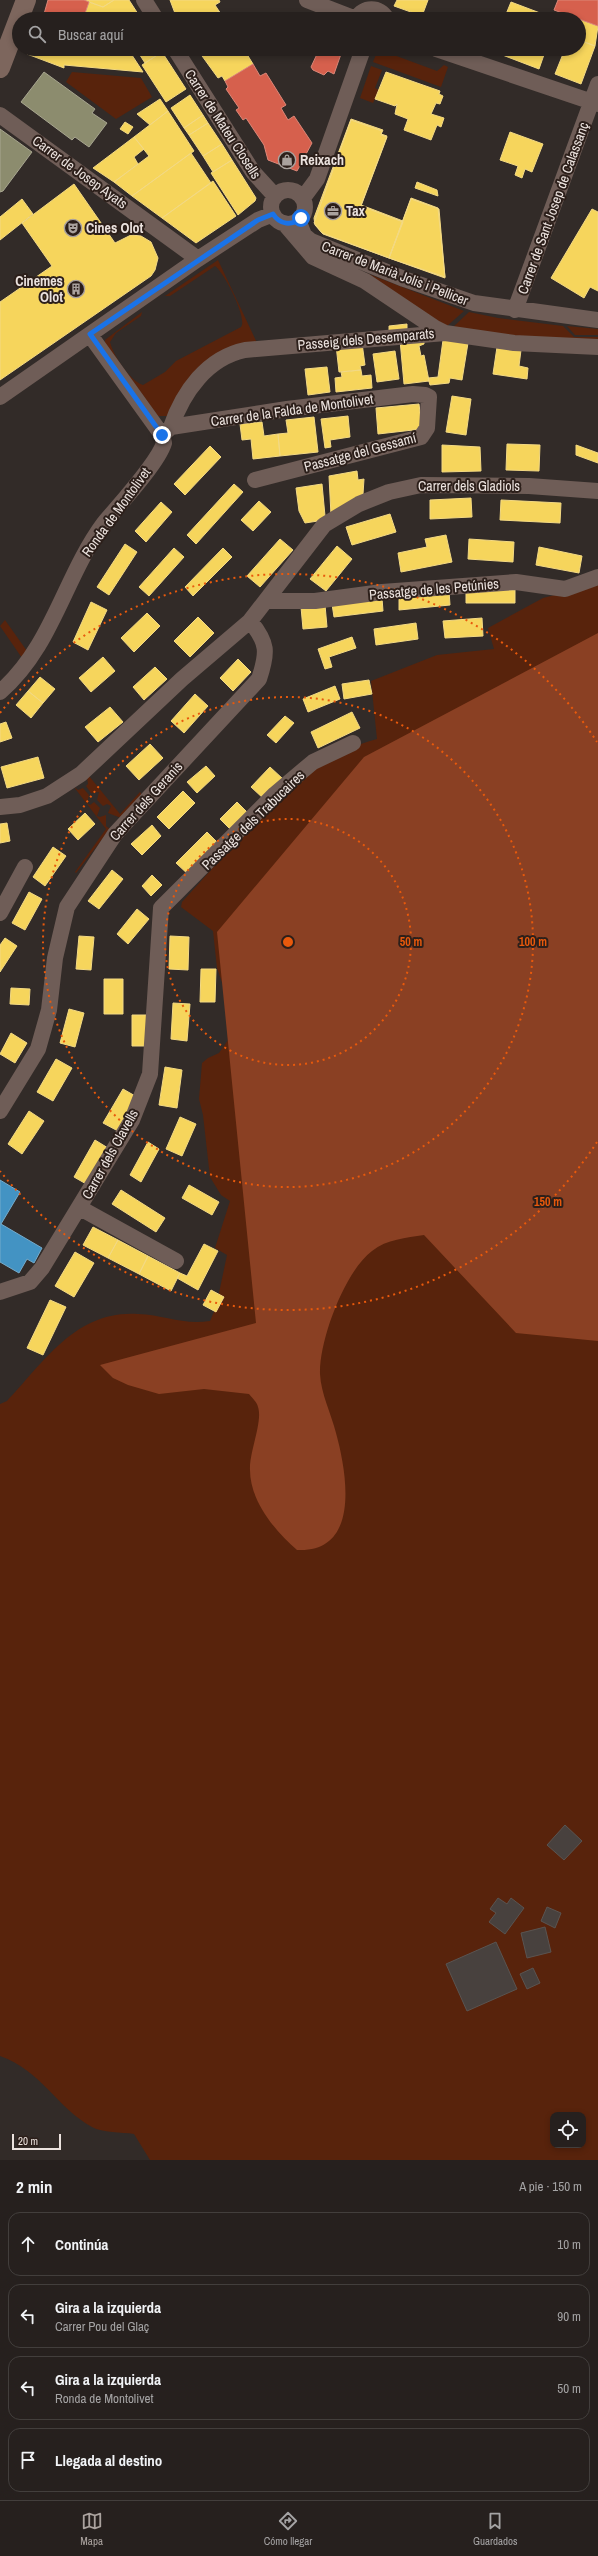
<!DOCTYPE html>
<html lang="es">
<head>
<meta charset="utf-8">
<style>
	:root { --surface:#26201e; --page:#322d2b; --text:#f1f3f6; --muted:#a4a3a4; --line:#423e3c; --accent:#aaa29e }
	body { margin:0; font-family:"Archivo Narrow",sans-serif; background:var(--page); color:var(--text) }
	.controls { position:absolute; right:12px; bottom:12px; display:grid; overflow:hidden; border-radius:8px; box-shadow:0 2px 6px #0003 }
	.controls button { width:36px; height:36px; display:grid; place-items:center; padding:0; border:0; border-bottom:1px solid var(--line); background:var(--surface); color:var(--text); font:20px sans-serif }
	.scale { position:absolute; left:12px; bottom:10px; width:49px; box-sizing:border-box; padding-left:4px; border:2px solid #ebe2de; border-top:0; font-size:11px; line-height:14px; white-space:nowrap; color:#ebe2de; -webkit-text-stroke:3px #2c1f1a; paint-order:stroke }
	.stop { position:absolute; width:12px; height:12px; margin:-9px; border:3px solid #1a73e8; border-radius:50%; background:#fff }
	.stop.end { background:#1a73e8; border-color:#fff; box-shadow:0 1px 4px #0008 }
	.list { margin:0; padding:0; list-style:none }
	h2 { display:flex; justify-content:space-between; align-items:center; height:52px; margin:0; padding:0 16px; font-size:17px }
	h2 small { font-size:13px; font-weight:400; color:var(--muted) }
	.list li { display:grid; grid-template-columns:26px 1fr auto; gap:12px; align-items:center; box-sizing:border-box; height:64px; margin:0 8px 8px; padding:0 8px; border:1px solid var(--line); border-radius:12px }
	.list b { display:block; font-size:15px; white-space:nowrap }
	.list p { margin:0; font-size:13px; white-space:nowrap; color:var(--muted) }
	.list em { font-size:13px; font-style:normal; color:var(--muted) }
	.icon { flex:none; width:22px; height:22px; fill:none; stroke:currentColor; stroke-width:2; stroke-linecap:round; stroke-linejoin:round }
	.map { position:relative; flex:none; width:598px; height:2160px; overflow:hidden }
	.search { position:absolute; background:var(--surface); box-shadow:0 2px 6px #0003; left:12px; right:12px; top:12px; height:44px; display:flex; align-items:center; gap:10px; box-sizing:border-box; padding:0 14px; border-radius:22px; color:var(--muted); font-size:15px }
	.sheet { height:340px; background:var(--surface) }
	nav { display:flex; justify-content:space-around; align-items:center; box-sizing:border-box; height:56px; border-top:1px solid var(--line); background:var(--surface); font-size:11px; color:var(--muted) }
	nav a { display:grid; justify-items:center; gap:2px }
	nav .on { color:var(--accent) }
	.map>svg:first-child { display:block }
	.green { fill:#58230c; fill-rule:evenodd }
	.forest { fill:#8a4023 }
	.homes { fill:#f6d55c; stroke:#f3d983 }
	.shops { fill:#d6604d; stroke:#dc8778 }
	.schools { fill:#4393c3; stroke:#75abcb }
	.industry { fill:#8c8c6e; stroke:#a8a690 }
	.building { fill:#48413e; stroke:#5a5451 }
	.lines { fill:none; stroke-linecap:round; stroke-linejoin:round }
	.minor { stroke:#6f5d57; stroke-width:16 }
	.major { stroke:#7d665d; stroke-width:20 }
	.route { stroke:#1a73e8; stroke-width:5 }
	.ring { fill:none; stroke:#e8590c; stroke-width:2; stroke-dasharray:2 4 }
	.labels { text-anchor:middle; stroke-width:4; stroke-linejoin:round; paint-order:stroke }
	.street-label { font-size:14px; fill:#ebe2de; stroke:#2c1f1a }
	.poi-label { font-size:14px; font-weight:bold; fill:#ebe2de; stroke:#2c1f1a; text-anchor:start }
	.centre { fill:#e8590c; stroke:#2c1f1a; stroke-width:2 }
	.ring-label { font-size:12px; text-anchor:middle; font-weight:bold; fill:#e8590c; stroke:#2c1f1a; stroke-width:4; stroke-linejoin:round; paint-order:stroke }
</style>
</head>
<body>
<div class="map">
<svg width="598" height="2160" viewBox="0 0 598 2160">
	<rect width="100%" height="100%" fill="#322b28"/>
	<path class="green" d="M383,51L437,71L444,65L448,67L441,87L373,62L377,52Z
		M371,66L382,70L375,88L379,90L373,103L360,98Z
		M72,72L141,78L152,97L116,119L66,82Z
		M218,260L259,347L237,350L170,416H158L105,343V340L142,312L141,316L116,333L110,342C113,355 130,381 143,385L165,372L176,361L241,327C248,319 224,272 215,266L170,296H165Z
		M366,273L464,311L446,327Z
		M469,312L498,318L563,326L574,337H598V342L522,339L451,329Z
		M567,326L598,329V335H575Z
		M598,584V2160H150L134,2134C122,2132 102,2133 92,2127C57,2108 42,2071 0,2056V1404L7,1401C45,1361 76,1310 138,1314C165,1315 182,1325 210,1321L216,1307L227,1255L215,1248L230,1201L221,1195L210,1177L203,1115L199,1099L202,1063L208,1058L219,1053L228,1040L224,988L217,968L213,931L181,907L182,902C234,846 301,758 377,739L371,681L437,655L494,649L488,628L543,598ZM553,2115H583V2145H553Z
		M5,620L27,651L22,658L0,626Z
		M89,776L120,814L140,792L142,795L121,818L108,813L111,806L107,804L103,806L97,800L99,792L91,793L86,786L88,784L87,777Z
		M74,787L78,790L83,788L89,795L87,803L90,805L94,802L100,808L97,816L100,817L106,815V826L110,829L76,873L75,872L106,829Z"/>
	<path class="forest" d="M598,633V1341L516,1333L424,1235C406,1238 387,1239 372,1251C345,1271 319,1340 320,1374C321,1394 331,1413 336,1433C347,1473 361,1553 297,1550C275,1531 250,1501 250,1470C249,1452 263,1422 258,1407C257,1402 252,1398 249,1394L204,1389L159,1394L128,1385L113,1378L100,1365L256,1323L217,932L364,757Z"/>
	<path class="homes" d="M84,0H114L103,7Z
		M114,0H129L140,17L137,19H83L89,2L103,7Z
		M170,0H219L220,2L215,5L219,11L207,19H182L179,14L176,16Z
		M397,0H428L422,16L394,6Z
		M511,2L556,19H504Z
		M219,11L223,17L228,14L232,19H207Z
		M42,13L44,14L58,19H40Z
		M573,17L598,26L595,46L579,40V19H573Z
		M579,40L595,46L581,84L555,74L565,49H579Z
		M29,49H128L143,72L64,65V68L27,54Z
		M136,49H160L162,52L145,63Z
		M197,49H249L245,51L253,64L225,81L222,76L218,78Z
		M493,49H546L539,69L492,51Z
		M162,52L186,89L166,102L142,65Z
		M386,72L440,91L439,94L443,96L440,104L436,103L431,114L444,118L441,127L437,125L431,140L404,130L408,119L395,114L397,104L395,106L375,99Z
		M190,95L203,115L184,128L171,108Z
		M160,99L168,111L150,125L137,114Z
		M168,111L194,151L132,196L114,182L149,156L134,137Z
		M203,115L208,123L189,135L184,128Z
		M351,119L383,130L381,134L387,136L361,205L403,221L389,258L323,234L315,225L314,218Z
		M351,120L382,131L381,135L387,137L361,206L403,222L389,258L322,233L314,223Z
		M125,122L133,127L128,134L120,129Z
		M208,123L222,144L203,156L189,135Z
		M510,132L543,144L532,172L525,169L522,178L515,175L518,166L500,160Z
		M134,137L144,149L134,157L138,164L114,182L93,168Z
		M222,144L232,160L213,172L203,156Z
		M191,153L211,183L162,218L132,196Z
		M232,160L256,198L255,201L238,215L211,173Z
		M213,181L236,216L196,243L162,218Z
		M417,182L437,190L438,196L415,188Z
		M74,184L115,243L131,235L141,236L151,242L158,258L155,270L151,276L0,380V302L52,266L22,223Z
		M411,198L438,208L445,277L389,258Z
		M22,199L33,214L0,240V217Z
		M411,199L439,209L445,278L389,258Z
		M592,209L598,212V291L590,287L584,298L551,278Z
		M407,324V331L389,332V326Z
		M424,339V344L419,346L421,356L424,355L429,381L404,384L400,340Z
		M443,340L468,343L462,380L450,378L449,383L430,385L428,378L438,377Z
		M362,343L365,365L360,366L361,370L339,372L336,345Z
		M497,347L521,350L519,366L528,368L527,379L493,374Z
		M395,351L399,379L377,382L373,354Z
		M327,367L330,392L308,395L305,369Z
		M361,370L362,376L371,375L372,388L336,392L335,378L342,377L341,372Z
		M452,396L471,399L466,435L446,432Z
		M419,404L422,429L378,434L376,408Z
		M348,416L350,437L330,440L331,447L325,448L321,419Z
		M314,417L318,452L280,456L278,434L288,433L286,420Z
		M262,422L264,436L278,434L280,456L253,459L251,439L242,440L240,424Z
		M507,444L540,445L539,471L506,470Z
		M442,445L480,447L481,471L442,472Z
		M576,445L598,453V463L576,455Z
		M210,446L221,457L185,495L174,484Z
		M357,471L358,480L364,479L363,494L331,515L329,476Z
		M234,484L243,492L196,544L187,535Z
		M322,484L325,516L318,521L305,523L299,511L296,488Z
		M471,498L472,517L430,519V500Z
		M501,500L561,503L560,523L500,520Z
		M259,501L271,512L253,531L241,520Z
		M161,502L172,512L146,542L135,531Z
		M390,514L396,532L352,545L346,527Z
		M446,535L452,562L401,572L398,553L427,547L425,539Z
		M280,539L293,550L260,587L247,576Z
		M469,539L514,542L513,562L468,559Z
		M125,544L137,552L109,595L97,587Z
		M337,546L352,559L326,591L310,579Z
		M539,547L582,556L579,573L536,565Z
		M174,548L184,557L149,596L139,587Z
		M223,548L232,557L193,596L185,587Z
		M466,590H515V603H466Z
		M449,591L450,605L399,610V595Z
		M382,598L383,611L334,617L332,604Z
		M91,602L107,610L88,650L73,642Z
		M325,605L327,627L303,629L301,607Z
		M147,613L160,626L134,652L121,638Z
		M198,617L214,633L190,657L174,641Z
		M482,618L483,636L445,638L443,621Z
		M416,623L418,639L376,645L374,629Z
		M352,637L356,648L329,657L332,667L325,669L318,649Z
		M103,657L115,671L91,692L79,678Z
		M238,659L251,672L233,691L220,678Z
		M155,667L167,679L144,700L133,687Z
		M40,677L55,689L43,703L28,691Z
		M369,680L372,694L344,699L342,684Z
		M335,686L340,699L308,712L303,699Z
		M28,691L43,703L31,718L16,705Z
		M195,694L208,706L184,733L171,721Z
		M110,707L123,722L98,742L85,727Z
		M352,712L360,728L318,748L311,732Z
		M285,716L294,723L276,743L267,735Z
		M6,722L12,738L0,742V724Z
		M150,744L163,758L139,780L126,766Z
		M38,757L44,778L7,788L1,767Z
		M206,766L215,776L197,793L187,782Z
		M270,767L283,779L264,799L251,787Z
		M183,791L195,803L169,829L157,817Z
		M237,802L248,813L231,830L220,819Z
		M85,813L95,824L78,840L68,829Z
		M7,823L10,841L0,843V824Z
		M152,825L161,836L142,855L131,844Z
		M207,832L220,845L190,876L176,863Z
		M53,847L66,856L45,886L33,877Z
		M112,870L123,879L99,909L88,901Z
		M152,875L162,885L151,896L142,886Z
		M29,892L42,899L25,930L12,923Z
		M137,909L149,919L128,944L117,934Z
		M79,936L94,937L91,970L76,969Z
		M170,936L189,937L188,970L169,969Z
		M5,938L17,946L0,972V945Z
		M201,969H216L215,1002H200Z
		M104,979H123V1014H104Z
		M11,988L30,989L29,1005L10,1004Z
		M173,1003L190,1004L187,1041L171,1039Z
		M69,1009L84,1013L75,1047L60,1043Z
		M132,1015H148V1046H132Z
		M11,1033L27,1043L15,1063L0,1054Z
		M56,1059L72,1068L53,1101L37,1092Z
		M165,1067L182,1070L177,1108L159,1105Z
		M123,1089L137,1097L118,1131L103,1123Z
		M29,1111L44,1121L22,1154L8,1144Z
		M180,1117L196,1124L182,1156L166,1149Z
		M95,1140L108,1148L88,1185L74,1177Z
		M148,1142L159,1149L141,1182L130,1175Z
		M189,1185L219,1202L212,1215L182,1198Z
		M121,1190L165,1218L156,1232L112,1204Z
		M93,1227L118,1240L108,1258L83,1245Z
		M118,1240L148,1256L139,1274L108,1258Z
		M204,1244L218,1251L198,1290L177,1278L180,1273L187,1276Z
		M75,1252L94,1263L74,1297L55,1286Z
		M148,1256L180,1273L171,1291L139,1274Z
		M211,1290L224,1297L216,1312L203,1305Z
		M50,1300L66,1307L43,1355L27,1348Z"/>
	<path class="shops" d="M48,0H84L89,2L83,19H58L44,14Z
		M558,0H598V26L554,10Z
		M309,49H347L345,55L341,54L334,74L328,71L324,75L313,70L311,67L318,52Z
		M253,64L260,76L266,73L286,105L281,108L288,120L294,116L312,143L297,171L268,160L264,145L246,118L243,120L236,110L239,108L226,89L228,87L225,81Z"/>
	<path class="schools" d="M0,1180L20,1192L1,1224L42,1248L34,1263L27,1259L19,1273L0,1262Z"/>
	<path class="industry" d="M44,72L95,109L92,113L107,123L89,147L75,137L72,140L21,102Z
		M0,129L32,152L3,191L0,192Z"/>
	<path class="building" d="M565,1825L582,1841L564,1860L547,1845Z
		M498,1898L507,1904L511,1898L524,1908L505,1934L489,1922L496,1913L490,1909Z
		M547,1907L561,1913L555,1928L541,1921Z
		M545,1927L551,1952L527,1958L521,1933Z
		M496,1942L517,1989L467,2011L446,1964Z
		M533,1968L540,1983L527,1989L520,1974Z"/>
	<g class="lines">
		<path class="minor" d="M144,0L156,19
			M307,0L356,19
			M356,19C364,6 379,6 387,19
			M175,49L253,172L275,196
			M436,49L598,104
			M0,115L198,259
			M271 207a17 17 0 1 1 34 0a17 17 0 1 1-34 0Z
			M303,198L317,179L363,49
			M298,220L304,235L311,241L404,279L474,303L598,320
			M284,223L313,257L365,281L435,328L445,333
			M515,310L598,84
			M0,397L198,259L258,220L273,214
			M171,427C183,392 207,358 245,350L445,333L514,343L598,347
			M162,435L171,427L287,409L413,394L425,395L429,397L427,428L421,437L255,480
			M267,601H315L382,592L516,582L565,589L598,577
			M0,692C53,646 64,577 104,523C119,505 158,463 164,443L162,435L90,335
			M0,807L20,805L47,796L81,774L182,679L250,621L324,525L359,504L389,492L421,485L529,486L598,491
			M0,913L25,867
			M0,1111L38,1049L49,1010L55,958L67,907L115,834L259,679C268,652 268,643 250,621
			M80,1208L176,1261
			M0,1292L30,1282L42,1268L132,1120L150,1074L161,908L275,794L313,762L353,743"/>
		<path class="major" d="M0,68L26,0"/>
	</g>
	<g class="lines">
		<path class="route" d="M162,435L90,334L258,220L273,214C280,225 292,226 301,218"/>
	</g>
	<g class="ring">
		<circle cx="288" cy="942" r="123"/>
		<circle cx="288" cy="942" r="245"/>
		<path d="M597 1142A368 368 0 0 1 0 1171M0 713A368 368 0 0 1 597 742"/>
	</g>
	<defs>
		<symbol id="shop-ring" viewBox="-11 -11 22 22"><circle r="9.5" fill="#2c1f1a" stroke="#aaa29e" stroke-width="1.5"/><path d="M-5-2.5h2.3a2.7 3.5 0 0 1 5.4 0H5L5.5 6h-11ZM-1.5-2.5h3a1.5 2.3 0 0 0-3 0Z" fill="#aaa29e"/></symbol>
		<symbol id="office-ring" viewBox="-11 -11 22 22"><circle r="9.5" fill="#2c1f1a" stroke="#aaa29e" stroke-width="1.5"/><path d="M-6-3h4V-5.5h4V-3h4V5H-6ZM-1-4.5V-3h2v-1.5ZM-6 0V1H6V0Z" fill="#aaa29e"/></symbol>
		<symbol id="theatre-ring" viewBox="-11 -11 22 22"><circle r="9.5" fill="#2c1f1a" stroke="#aaa29e" stroke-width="1.5"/><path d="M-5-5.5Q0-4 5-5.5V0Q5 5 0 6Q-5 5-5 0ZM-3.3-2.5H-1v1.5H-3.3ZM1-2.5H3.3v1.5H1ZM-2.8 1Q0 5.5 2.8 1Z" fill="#aaa29e"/></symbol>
		<symbol id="building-ring" viewBox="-11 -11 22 22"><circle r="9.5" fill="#2c1f1a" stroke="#aaa29e" stroke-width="1.5"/><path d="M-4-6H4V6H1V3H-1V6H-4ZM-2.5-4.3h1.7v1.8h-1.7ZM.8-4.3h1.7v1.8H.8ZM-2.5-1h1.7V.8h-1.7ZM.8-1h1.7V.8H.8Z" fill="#aaa29e"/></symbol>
	</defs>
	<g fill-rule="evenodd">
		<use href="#shop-ring" x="277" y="150" width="20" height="20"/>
		<use href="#office-ring" x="323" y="201" width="20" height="20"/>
		<use href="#theatre-ring" x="63" y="218" width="20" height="20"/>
		<use href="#building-ring" x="66" y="279" width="20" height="20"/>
	</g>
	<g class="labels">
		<g class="street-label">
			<text transform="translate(223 124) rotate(57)" y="5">Carrer de Mateu Closells</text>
			<text transform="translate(80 172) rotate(36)" y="5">Carrer de Josep Ayats</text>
			<text transform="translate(553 208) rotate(-70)" y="5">Carrer de Sant Josep de Calassanç</text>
			<text transform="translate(395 273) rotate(21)" y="5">Carrer de Marià Jolis i Pellicer</text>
			<text transform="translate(366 339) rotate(-5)" y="5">Passeig dels Desemparats</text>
			<text transform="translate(292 410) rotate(-8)" y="5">Carrer de la Falda de Montolivet</text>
			<text transform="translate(360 452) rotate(-15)" y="5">Passatge del Gessamí</text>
			<text x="469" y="491">Carrer dels Gladiols</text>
			<text transform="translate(116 512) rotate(-54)" y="5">Ronda de Montolivet</text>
			<text transform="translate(434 589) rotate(-5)" y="5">Passatge de les Petúnies</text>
			<text transform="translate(146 801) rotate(-48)" y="5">Carrer dels Geranis</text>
			<text transform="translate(253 820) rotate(-44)" y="5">Passatge dels Trabucaires</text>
			<text transform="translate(110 1154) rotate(-61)" y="5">Carrer dels Clavells</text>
		</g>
		<g class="poi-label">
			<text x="300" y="165">Reixach</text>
			<text x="346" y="216">Tax</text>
			<text x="86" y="233">Cines Olot</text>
			<text x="63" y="286" text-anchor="end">Cinemes<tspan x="63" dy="16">Olot</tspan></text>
		</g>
	</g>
	<circle cx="288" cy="942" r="6" class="centre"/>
	<g class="ring-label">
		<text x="411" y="946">50 m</text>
		<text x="533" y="946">100 m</text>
		<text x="548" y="1206">150 m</text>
	</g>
</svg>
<div class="controls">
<button><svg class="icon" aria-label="locate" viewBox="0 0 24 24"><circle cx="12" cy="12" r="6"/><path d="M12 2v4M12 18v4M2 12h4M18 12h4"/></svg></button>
</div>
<div class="scale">20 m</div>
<div class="stop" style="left:301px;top:218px"></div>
<div class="stop end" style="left:162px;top:435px"></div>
<div class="search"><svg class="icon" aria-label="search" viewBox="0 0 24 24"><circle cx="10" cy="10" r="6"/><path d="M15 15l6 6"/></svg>Buscar aquí</div>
</div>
<section class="sheet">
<h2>2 min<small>A pie · 150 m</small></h2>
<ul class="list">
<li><svg class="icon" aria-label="ahead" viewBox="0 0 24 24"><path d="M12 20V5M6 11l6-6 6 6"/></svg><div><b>Continúa</b></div><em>10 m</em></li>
<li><svg class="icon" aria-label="left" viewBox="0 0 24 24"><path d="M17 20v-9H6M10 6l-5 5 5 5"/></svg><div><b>Gira a la izquierda</b><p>Carrer Pou del Glaç</p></div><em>90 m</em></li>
<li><svg class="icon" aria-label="left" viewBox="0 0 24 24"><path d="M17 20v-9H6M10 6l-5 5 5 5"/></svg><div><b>Gira a la izquierda</b><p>Ronda de Montolivet</p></div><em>50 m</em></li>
<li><svg class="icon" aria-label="arrive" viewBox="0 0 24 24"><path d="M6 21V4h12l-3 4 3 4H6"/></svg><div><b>Llegada al destino</b></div></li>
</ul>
</section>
<nav>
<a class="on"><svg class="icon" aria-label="map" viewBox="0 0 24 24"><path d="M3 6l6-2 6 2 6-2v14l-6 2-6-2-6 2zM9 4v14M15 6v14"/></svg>Mapa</a>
<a><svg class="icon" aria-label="directions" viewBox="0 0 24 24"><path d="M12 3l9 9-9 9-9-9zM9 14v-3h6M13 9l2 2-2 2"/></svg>Cómo llegar</a>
<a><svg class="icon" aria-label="saved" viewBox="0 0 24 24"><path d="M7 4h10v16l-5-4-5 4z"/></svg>Guardados</a>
</nav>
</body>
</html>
